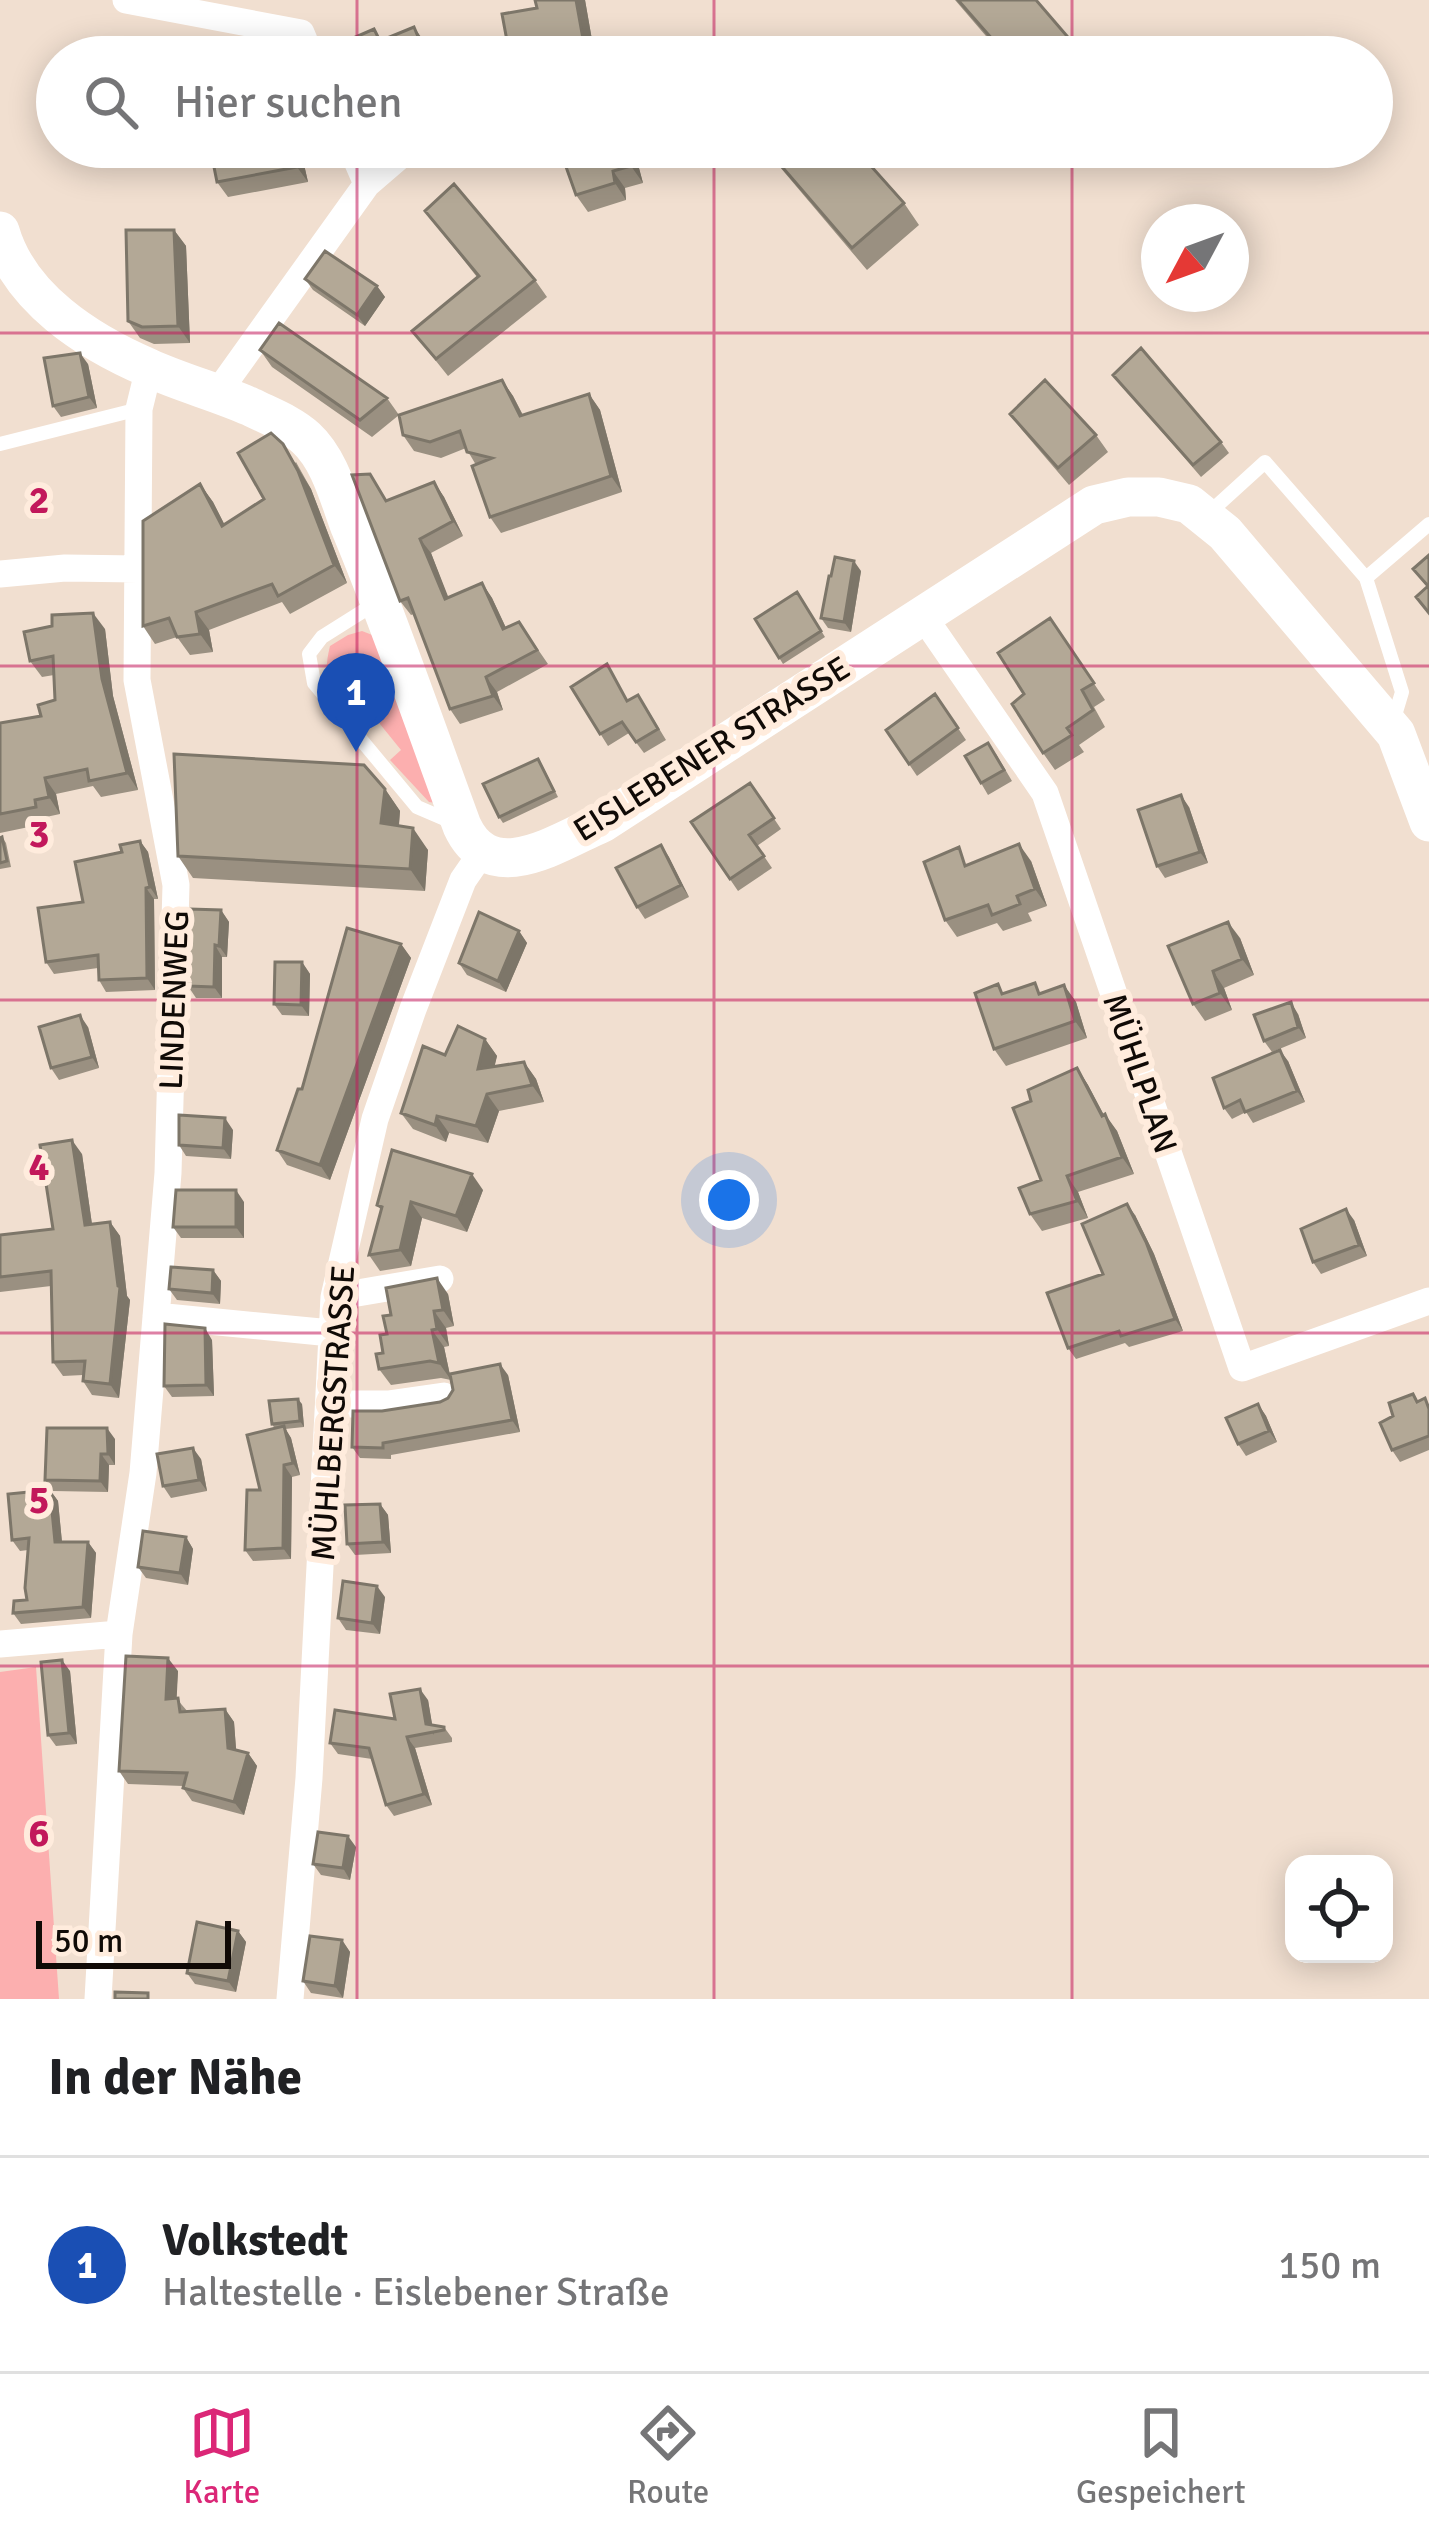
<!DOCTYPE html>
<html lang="de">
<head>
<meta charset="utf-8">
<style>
	:root { --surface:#fff; --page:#f2f2f2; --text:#202124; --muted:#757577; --line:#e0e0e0; --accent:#db2777 }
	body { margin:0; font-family:Signika,sans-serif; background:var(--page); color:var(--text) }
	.controls { position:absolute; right:36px; bottom:36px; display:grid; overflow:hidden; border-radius:24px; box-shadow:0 6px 30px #0003 }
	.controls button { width:108px; height:108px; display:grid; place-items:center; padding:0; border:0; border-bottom:3px solid var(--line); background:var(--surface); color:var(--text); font:60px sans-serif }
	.compass { position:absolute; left:1141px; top:204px; width:108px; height:108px; border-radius:50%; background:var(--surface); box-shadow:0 6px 30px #0003; rotate:229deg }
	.scale { position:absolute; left:36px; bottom:30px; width:195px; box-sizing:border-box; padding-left:12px; border:6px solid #100a06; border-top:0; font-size:33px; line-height:42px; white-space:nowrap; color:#100a06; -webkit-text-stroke:9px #ffecdd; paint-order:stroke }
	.you { position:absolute; left:729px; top:1200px; width:42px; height:42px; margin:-30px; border:9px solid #fff; border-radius:50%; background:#1a73e8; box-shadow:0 0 0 18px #1a73e833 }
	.badge { display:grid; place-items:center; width:78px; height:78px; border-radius:50%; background:var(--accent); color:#fff; font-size:39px; font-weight:700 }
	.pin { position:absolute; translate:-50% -99px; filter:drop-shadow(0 3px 6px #0008) }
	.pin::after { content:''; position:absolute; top:63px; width:42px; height:36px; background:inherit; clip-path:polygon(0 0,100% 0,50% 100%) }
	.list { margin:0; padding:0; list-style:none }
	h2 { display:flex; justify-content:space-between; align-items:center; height:156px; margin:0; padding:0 48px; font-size:51px }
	h2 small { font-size:39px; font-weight:400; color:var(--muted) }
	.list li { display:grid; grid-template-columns:78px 1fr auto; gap:36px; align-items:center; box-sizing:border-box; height:216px; padding:0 48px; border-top:3px solid var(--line) }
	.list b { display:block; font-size:45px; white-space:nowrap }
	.list p { margin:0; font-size:39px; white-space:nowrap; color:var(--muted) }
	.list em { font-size:39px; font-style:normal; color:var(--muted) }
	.icon { flex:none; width:66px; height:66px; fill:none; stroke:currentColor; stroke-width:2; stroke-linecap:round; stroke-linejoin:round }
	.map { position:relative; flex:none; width:1429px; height:1999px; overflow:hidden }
	.search { position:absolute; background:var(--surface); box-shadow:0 6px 30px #0003; left:36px; right:36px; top:36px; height:132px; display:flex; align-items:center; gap:30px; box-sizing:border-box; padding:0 42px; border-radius:66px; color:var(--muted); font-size:45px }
	.sheet { height:372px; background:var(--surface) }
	nav { display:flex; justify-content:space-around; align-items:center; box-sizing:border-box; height:168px; border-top:3px solid var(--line); background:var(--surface); font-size:33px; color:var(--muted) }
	nav a { display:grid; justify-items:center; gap:6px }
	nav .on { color:var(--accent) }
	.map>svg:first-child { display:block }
	.green { fill:#fcafaf }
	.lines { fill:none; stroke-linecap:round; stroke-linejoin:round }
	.lane { stroke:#fff; stroke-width:14 }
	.street { stroke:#fff; stroke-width:27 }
	.secondary { stroke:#fff; stroke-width:39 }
	.wall { fill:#9a9081 }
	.shaded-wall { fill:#7d7669 }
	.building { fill:#b3a896; stroke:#7d7669; stroke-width:3 }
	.grid { fill:none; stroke:#c2185b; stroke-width:3; stroke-opacity:0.55 }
	.labels { text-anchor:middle; stroke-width:12; stroke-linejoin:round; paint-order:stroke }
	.street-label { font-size:33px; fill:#100a06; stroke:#ffecdd }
	.grid-label { font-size:39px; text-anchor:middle; font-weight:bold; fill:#c2185b; stroke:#ffecdd; stroke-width:12; stroke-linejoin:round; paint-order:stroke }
</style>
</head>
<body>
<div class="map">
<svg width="1429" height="1999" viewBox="0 0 1429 1999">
	<rect width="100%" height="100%" fill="#f1dfd0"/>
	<path class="green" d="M362,631L380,638L436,803L429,802L390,760L401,750L367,708L354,716C331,688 321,683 330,646L348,635Z
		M36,1667L59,1999H0V1672Z"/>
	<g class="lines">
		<path class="lane" d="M0,444L139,409
			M1209,513L1265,462L1366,578L1429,524
			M1366,578L1402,692L1393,722
			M376,603L322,637L309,654L314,683L417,807L452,822"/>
		<path class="street" d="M126,0L301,33L311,57
			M351,147L367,184
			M218,392L367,184L410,147
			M0,574L65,568L138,569
			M923,616L1045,793L1242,1368L1429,1301
			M334,1297L440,1279
			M156,1316L331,1333
			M329,1404H388L444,1396
			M0,1644L119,1634
			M98,1999L119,1634L143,1473L168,1173L176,885L137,680L139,409L149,368
			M290,1999L309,1778L334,1297L375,1119L413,1009L463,880L483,851"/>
		<path class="secondary" d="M0,231C19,298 88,342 149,368C182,383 217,392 251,407C269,416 291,424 306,438C330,460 339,498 350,527C391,625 425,726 462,826C491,889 558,842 602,823L1094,505L1128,497H1159L1189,504L1225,533L1396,734L1429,822"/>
	</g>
	<path class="wall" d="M535,0H585L595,57H510L537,8Z
		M955,0H1036L1085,57H1004Z
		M210,147H300L308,182L228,197L217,182Z
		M559,147H633L643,183L625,188L626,200L588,212L576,195Z
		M763,147H854L904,203L919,225L867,270Z
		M425,211L535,280L547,297L448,376L412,331L477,277Z
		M174,230L186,246L190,343L154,344L140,338L128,321Z
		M305,279L377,286L385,297L365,326L313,290Z
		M260,350L387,398L399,415L502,380L513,396L523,415L589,394L600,410L622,492L501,533L490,517L476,465L466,448L441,458L414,451L403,435L399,415L372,437L272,367Z
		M88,364L97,408L61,417L53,406Z
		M1113,375L1221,442L1229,453L1201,477Z
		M1010,414L1096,435L1108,452L1069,485L1022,430Z
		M296,462L311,489L347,583L290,614L282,602L209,630L213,652L190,655L177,637L155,644L143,626L200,484L213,502L224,524L264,499Z
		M434,482L444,497L463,536L431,553L448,598L482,583L492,598L506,628L519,622L548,664L497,692L503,710L460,724L450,709L414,614L411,615L400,601L388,501Z
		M861,571L851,632L828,628L821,618Z
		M797,592L825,637L783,664L755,619Z
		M1050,618L1105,700L1094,707L1105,727L1079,745L1084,752L1055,770L1043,753L1024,694Z
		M105,629L113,696L138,790L101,797L93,786L56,794L60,814L46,817L48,823L0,833V723L41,716L55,700L54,675L42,677L30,661Z
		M607,664L628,701L646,707L666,740L644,753L629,733L608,746L571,687Z
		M935,694L966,740L917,776L886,730Z
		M996,754L1012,781L988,795L981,783Z
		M542,765L558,797L503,823L499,817Z
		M750,783L781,829L757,846L772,868L738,891L691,822Z
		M385,789L400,811L399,826L428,850L425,891L193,878L178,856Z
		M1189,807L1208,863L1165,878L1157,866Z
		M2,837L6,843L11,867L0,869V838Z
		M140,841L148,852L158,899H154L155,990L106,992L99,980L98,968L54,974L46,962L83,902L122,852Z
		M661,845L689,897L645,919L637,907Z
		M1031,861L1047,906L1028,913L1032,921L1003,931L997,923L957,937L945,920L971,864Z
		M221,910L229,922L227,957H222V998H196L188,986Z
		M519,931L527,943L506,992L467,975L459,963Z
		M1240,938L1254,975L1224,988L1232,1010L1205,1021L1193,1004L1168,946Z
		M401,944L411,958L330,1180L287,1165L277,1150L302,1089Z
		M302,962L310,974L309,1016L282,1015L274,1004Z
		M1064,985L1076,1002L1087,1038L1006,1066L994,1049L1004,993H1042Z
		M1298,1014L1306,1038L1272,1052L1264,1041Z
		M88,1027L99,1068L59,1080L51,1068Z
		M485,1039L497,1056L494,1067L524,1062L536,1079L544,1102L499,1111L488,1143L449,1133L446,1142L413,1129L401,1113L445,1055Z
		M1288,1061L1305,1102L1253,1123L1246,1112L1232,1119L1224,1108Z
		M1077,1068L1088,1085L1104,1115L1117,1131L1134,1174L1078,1192L1088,1218L1042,1231L1030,1214L1041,1180L1031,1101Z
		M233,1130L231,1159L186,1156L179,1145Z
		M82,1154L92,1224L110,1222L120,1236L127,1296L130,1300L119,1398L92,1395L83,1381V1375L63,1376L53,1362L51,1286L0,1292V1235L53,1229Z
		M483,1190L467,1232L422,1218L411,1266L380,1271L369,1255L381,1210L377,1205Z
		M244,1202V1238H181L173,1227Z
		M1135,1215L1154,1254L1183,1331L1129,1347L1125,1343L1076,1359L1068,1348Z
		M1354,1220L1367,1256L1321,1274L1313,1262Z
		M213,1270L221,1281L220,1304L177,1300L169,1289Z
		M448,1294L454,1326L446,1328L449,1346L444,1347L451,1380L441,1378L391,1385L379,1369L391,1315Z
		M212,1340L214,1396L172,1397L164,1386Z
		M508,1375L520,1432L391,1455V1459L360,1458L352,1447L382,1411L440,1402Z
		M1413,1394L1418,1401L1429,1404V1450L1400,1462L1392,1450L1393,1416Z
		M302,1404L304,1427L285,1429L291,1438L300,1475L292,1477L291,1559L253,1561L245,1550L275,1429L272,1424Z
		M1258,1404L1266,1416L1277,1442L1246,1456L1238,1444Z
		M115,1439V1465H109L108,1492L53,1491L45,1480Z
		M201,1459L207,1491L171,1498L163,1486Z
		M50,1490L58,1501L62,1542H88L96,1553L91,1618L21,1624L13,1613L27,1600L28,1550L20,1551L12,1540Z
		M380,1504L388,1515L391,1553L355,1555L347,1544Z
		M186,1537L193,1549L188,1585L146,1578L138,1567Z
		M385,1597L380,1634L346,1630L338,1618Z
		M70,1671L77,1744L56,1746L48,1735Z
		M178,1671L176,1698L188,1712L225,1709L234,1722L236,1750L248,1753L257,1766L244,1815L192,1801L183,1788V1786L128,1784L119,1771Z
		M428,1700L432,1725L444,1727L452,1738V1742L415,1748L432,1805L394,1816L386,1805L372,1759L338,1754L330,1743L395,1719Z
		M356,1847L350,1880L321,1875L313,1864Z
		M238,1931L246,1942L236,1992L195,1984L187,1973Z
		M342,1940L350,1952L343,1998L311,1993L303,1981Z"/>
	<path class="shaded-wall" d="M576,0H585L595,57H590L585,50Z
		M414,27L426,44L431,57L426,56Z
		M293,147H300L308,182L297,167Z
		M626,147H633L634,149L643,183L631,166Z
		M613,171L625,188L626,200L615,183Z
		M174,230L186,246L190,343L178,326Z
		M377,286L385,297L365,326L357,315Z
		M80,353L88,364L97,408L89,397Z
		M502,380L513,396L531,432L520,416Z
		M589,394L600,410L622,492L611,476Z
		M283,444L311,489L347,583L334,565Z
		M434,482L444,497L463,536L453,521Z
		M200,484L213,502L234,543L222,526Z
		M420,539L431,553L455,614L445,599Z
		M854,561L861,571L851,632L844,622Z
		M482,583L492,598L513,643L503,629Z
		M196,612L209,630L213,652L200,634Z
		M93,613L105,629L113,696L138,790L127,773L102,679Z
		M486,677L497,692L503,710L493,696Z
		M45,778L56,794L60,814L49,797Z
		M385,789L400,811L397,845L381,823Z
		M1181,795L1189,807L1208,863L1200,852Z
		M413,828L428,850L425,891L410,869Z
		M140,841L148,852L158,899L150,887Z
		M1019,844L1031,861L1047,906L1035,889Z
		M661,845L669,857L689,897L681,885Z
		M146,888L154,899L155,990L147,978Z
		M221,910L229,922L227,957L219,946Z
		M1228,922L1240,938L1254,975L1242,959Z
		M519,931L527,943L506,992L498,981Z
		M401,944L411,958L330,1180L320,1165Z
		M215,945L222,957V998L214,987Z
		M302,962L310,974L309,1016L301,1005Z
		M1213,971L1224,988L1232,1010L1220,993Z
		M1064,985L1076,1002L1087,1038L1075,1021Z
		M1291,1002L1298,1014L1306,1038L1298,1027Z
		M80,1015L88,1027L99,1068L92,1057Z
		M485,1039L497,1056L490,1086L478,1069Z
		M1280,1050L1288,1061L1305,1102L1297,1091Z
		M524,1062L536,1079L544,1102L532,1085Z
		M1077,1068L1088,1085L1109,1125L1105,1114L1117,1131L1134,1174L1122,1157Z
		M487,1094L499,1111L488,1143L476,1126Z
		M437,1116L449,1133L446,1142L435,1125Z
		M225,1118L233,1130L231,1159L223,1148Z
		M72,1140L82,1154L94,1239L85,1225Z
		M472,1174L483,1190L467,1232L456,1216Z
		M1067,1176L1078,1192L1088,1218L1077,1201Z
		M236,1190L244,1202V1238L236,1227Z
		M411,1202L422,1218L411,1266L400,1250Z
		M1127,1204L1135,1215L1154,1254L1183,1331L1175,1319Z
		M1346,1209L1354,1220L1367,1256L1359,1245Z
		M110,1222L120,1236L127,1296L130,1300L119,1398L110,1384L118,1286Z
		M213,1270L221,1281L220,1304L212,1293Z
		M437,1278L448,1294L454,1326L443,1310Z
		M434,1311L446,1328L449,1346L437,1329Z
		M205,1328L212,1340L214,1396L206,1385Z
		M432,1330L444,1347L451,1380L439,1363Z
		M500,1364L508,1375L520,1432L512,1420Z
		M298,1399L302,1404L304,1427L300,1421Z
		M1258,1404L1266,1416L1277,1442L1269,1431Z
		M284,1426L291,1438L300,1475L293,1463Z
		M107,1428L115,1439V1465L108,1454Z
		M193,1448L201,1459L207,1491L199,1480Z
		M101,1454L109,1465L108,1492L100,1481Z
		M284,1465L292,1477L291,1559L283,1548Z
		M50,1490L58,1501L63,1553L55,1542Z
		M380,1504L388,1515L391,1553L383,1542Z
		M186,1537L193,1549L188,1585L180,1573Z
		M88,1542L96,1553L91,1618L83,1607Z
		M377,1586L385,1597L380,1634L372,1623Z
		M168,1658L178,1671L176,1712L166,1699Z
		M62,1660L70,1671L77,1744L69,1733Z
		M420,1689L428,1700L434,1735L426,1724Z
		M225,1709L234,1722L237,1761L228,1748Z
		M407,1737L415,1748L432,1805L424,1794Z
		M248,1753L257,1766L244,1815L234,1802Z
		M348,1836L356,1847L350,1880L343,1868Z
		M238,1931L246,1942L236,1992L228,1981Z
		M342,1940L350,1952L343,1998L335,1986Z"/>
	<path class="building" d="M535,0H576L585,50L541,57H510L502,14L537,8Z
		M958,0H1036L1085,57H1008Z
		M414,27L426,56L424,57H343L337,45L374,29L380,41Z
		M271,45L274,57H245L243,51Z
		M210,147H293L297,167L217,182Z
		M559,147H626L631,166L613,171L615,183L576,195Z
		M765,147H854L904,203L852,248Z
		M454,184L535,280L436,359L412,331L479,276L425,211Z
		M126,230H174L178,326L142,327L128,321Z
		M325,251L377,286L357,315L305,279Z
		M279,323L387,398L360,420L260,350Z
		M1141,348L1221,442L1193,465L1113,375Z
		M80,353L89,397L53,406L44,358Z
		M502,380L520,416L589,394L611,476L490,517L472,466L492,458L467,452L460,431L430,442L403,435L399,415Z
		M1045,380L1096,435L1058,468L1010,414Z
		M271,433L283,444L298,471L334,565L278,596L272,584L196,612L200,634L177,637L169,618L143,626V521L200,484L222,526L264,499L238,453Z
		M370,474L386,501L434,482L453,521L420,539L445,599L482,583L503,629L519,622L537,650L486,677L493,696L450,709L408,598L400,601L352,475Z
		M1429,555V613L1416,597L1428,586L1413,569Z
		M835,557L854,561L844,622L821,618L829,576H831Z
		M797,592L821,631L779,658L755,619Z
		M93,613L102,679L127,773L89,781L87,769L45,778L49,797L35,800L36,807L0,814V723L41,716L38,705L55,700L53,656L30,661L24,632L52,626V615Z
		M1050,618L1094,683L1082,690L1093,710L1067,728L1072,735L1043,753L1012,704L1024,694L998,653Z
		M607,664L627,701L638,695L658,729L636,742L622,722L600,734L571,687Z
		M935,694L958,728L909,764L886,730Z
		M988,743L1004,770L981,783L965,756Z
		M174,754L364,765L385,789L381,823L413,828L410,869L178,856Z
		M538,759L554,791L499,817L483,784Z
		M750,783L774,818L749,835L764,856L730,879L691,822Z
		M1181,795L1200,852L1157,866L1138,810Z
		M2,837L7,861L0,863V838Z
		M140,841L150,887L146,888L147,978L99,980L98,955L46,962L38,908L83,902L75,862L122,852L120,845Z
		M1019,844L1035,889L1017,896L1020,904L992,915L988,905L945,920L924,862L959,847L965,866Z
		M661,845L681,885L637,907L616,868Z
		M189,909L221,910L219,946L215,945L214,987L188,986Z
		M479,912L519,931L498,981L459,963Z
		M1228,922L1242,959L1213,971L1220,993L1193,1004L1168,946Z
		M347,928L401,944L320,1165L277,1150L298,1089H302Z
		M275,962H302L301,1005L274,1004Z
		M1035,983L1039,994L1064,985L1075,1021L994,1049L975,993L998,984L1002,994Z
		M1291,1002L1298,1027L1264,1041L1254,1015Z
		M80,1015L92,1057L51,1068L39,1027Z
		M458,1026L485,1039L478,1069L524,1062L532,1085L487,1094L476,1126L437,1116L435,1125L401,1113L423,1046L445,1055Z
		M1280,1050L1297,1091L1245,1112L1240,1100L1224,1108L1213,1078Z
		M1077,1068L1102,1116L1105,1114L1122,1157L1067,1176L1077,1201L1030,1214L1019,1188L1041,1180L1013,1108L1031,1101L1028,1090Z
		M179,1115L225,1118L223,1148L179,1145Z
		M72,1140L85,1225L110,1222L118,1286L120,1287L110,1384L83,1381L85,1361L53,1362L51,1271L0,1277V1235L53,1229L40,1145Z
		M392,1150L472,1174L456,1216L411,1202L400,1250L369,1255L382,1207L377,1205Z
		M176,1190H236V1227H173Z
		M1127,1204L1146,1242L1175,1319L1121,1336L1119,1331L1068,1348L1047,1293L1103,1274L1082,1224Z
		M1346,1209L1359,1245L1313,1262L1301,1229Z
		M171,1267L213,1270L212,1293L169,1289Z
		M437,1278L443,1310L434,1311L437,1329L432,1330L439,1363L430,1361L379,1369L376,1354L383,1353L380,1335L387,1334L383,1316L391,1315L386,1288Z
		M165,1324L205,1328L206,1385L164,1386Z
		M500,1364L512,1420L383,1443V1448L352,1447L353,1411H382L440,1402L448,1398L453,1390L450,1374Z
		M1413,1394L1417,1402L1425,1398L1429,1409V1436L1392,1450L1380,1423L1393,1416L1389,1403Z
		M298,1399L300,1421L272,1424L269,1401Z
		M1258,1404L1269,1431L1238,1444L1226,1418Z
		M284,1426L293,1463L284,1465L283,1548L245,1550L247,1490H260L247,1435Z
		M47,1428H107L108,1454H101L100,1481L45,1480Z
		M193,1448L199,1480L163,1486L157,1454Z
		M50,1490L55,1542H88L83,1607L13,1613L14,1601L27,1600L25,1588L29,1538L12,1540L8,1494Z
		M380,1504L383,1542L347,1544L345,1505Z
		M143,1531L186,1537L180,1573L138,1567Z
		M343,1581L377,1586L372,1623L338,1618Z
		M126,1656L168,1658L166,1699L178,1698L180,1712L225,1709L228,1748L248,1753L234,1802L183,1788L187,1773L119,1771Z
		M62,1660L69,1733L48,1735L41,1662Z
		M420,1689L426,1724L444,1727V1730L407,1737L424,1794L386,1805L369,1748L330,1743L335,1710L395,1719L390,1694Z
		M318,1832L348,1836L343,1868L313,1864Z
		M197,1922L238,1931L228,1981L187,1973Z
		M310,1936L342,1940L335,1986L303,1981Z
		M115,1992L148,1993V1999H115Z"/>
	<path class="grid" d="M357,0V57M714,0V57M1072,0V57M357,147V1999M714,147V1999M1072,147V1999M0,333H1429M0,666H1429M0,1000H1429M0,1333H1429M0,1666H1429"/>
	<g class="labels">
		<g class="street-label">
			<text transform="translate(711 748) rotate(-32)" y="12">EISLEBENER STRASSE</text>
			<text transform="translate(173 1000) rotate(-88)" y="12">LINDENWEG</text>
			<text transform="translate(1141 1073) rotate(71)" y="12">MÜHLPLAN</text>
			<text transform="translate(332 1413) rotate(-86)" y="12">MÜHLBERGSTRASSE</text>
		</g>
	</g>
	<g class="grid-label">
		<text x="39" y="513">2</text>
		<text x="39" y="847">3</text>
		<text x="39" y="1180">4</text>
		<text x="39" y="1513">5</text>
		<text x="39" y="1846">6</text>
	</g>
</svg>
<div class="controls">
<button><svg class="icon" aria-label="locate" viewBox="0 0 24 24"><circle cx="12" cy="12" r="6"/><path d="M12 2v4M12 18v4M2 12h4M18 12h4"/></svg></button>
</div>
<svg class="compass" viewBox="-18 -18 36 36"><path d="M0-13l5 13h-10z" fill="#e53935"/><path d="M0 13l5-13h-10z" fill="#757577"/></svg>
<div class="scale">50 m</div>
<div class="you"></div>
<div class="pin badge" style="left:356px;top:752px;background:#1a4fb4">1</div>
<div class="search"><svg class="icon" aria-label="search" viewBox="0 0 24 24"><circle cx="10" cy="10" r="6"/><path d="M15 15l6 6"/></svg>Hier suchen</div>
</div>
<section class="sheet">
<h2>In der Nähe<small></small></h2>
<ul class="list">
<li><span class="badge" style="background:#1a4fb4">1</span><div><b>Volkstedt</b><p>Haltestelle · Eislebener Straße</p></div><em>150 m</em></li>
</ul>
</section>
<nav>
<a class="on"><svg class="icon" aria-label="map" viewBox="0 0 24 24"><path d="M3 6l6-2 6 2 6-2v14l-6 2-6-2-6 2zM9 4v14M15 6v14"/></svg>Karte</a>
<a><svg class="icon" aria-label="directions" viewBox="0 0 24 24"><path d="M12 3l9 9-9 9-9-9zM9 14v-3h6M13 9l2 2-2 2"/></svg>Route</a>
<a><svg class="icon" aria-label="saved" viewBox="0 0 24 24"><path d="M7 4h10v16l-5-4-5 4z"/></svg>Gespeichert</a>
</nav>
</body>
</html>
